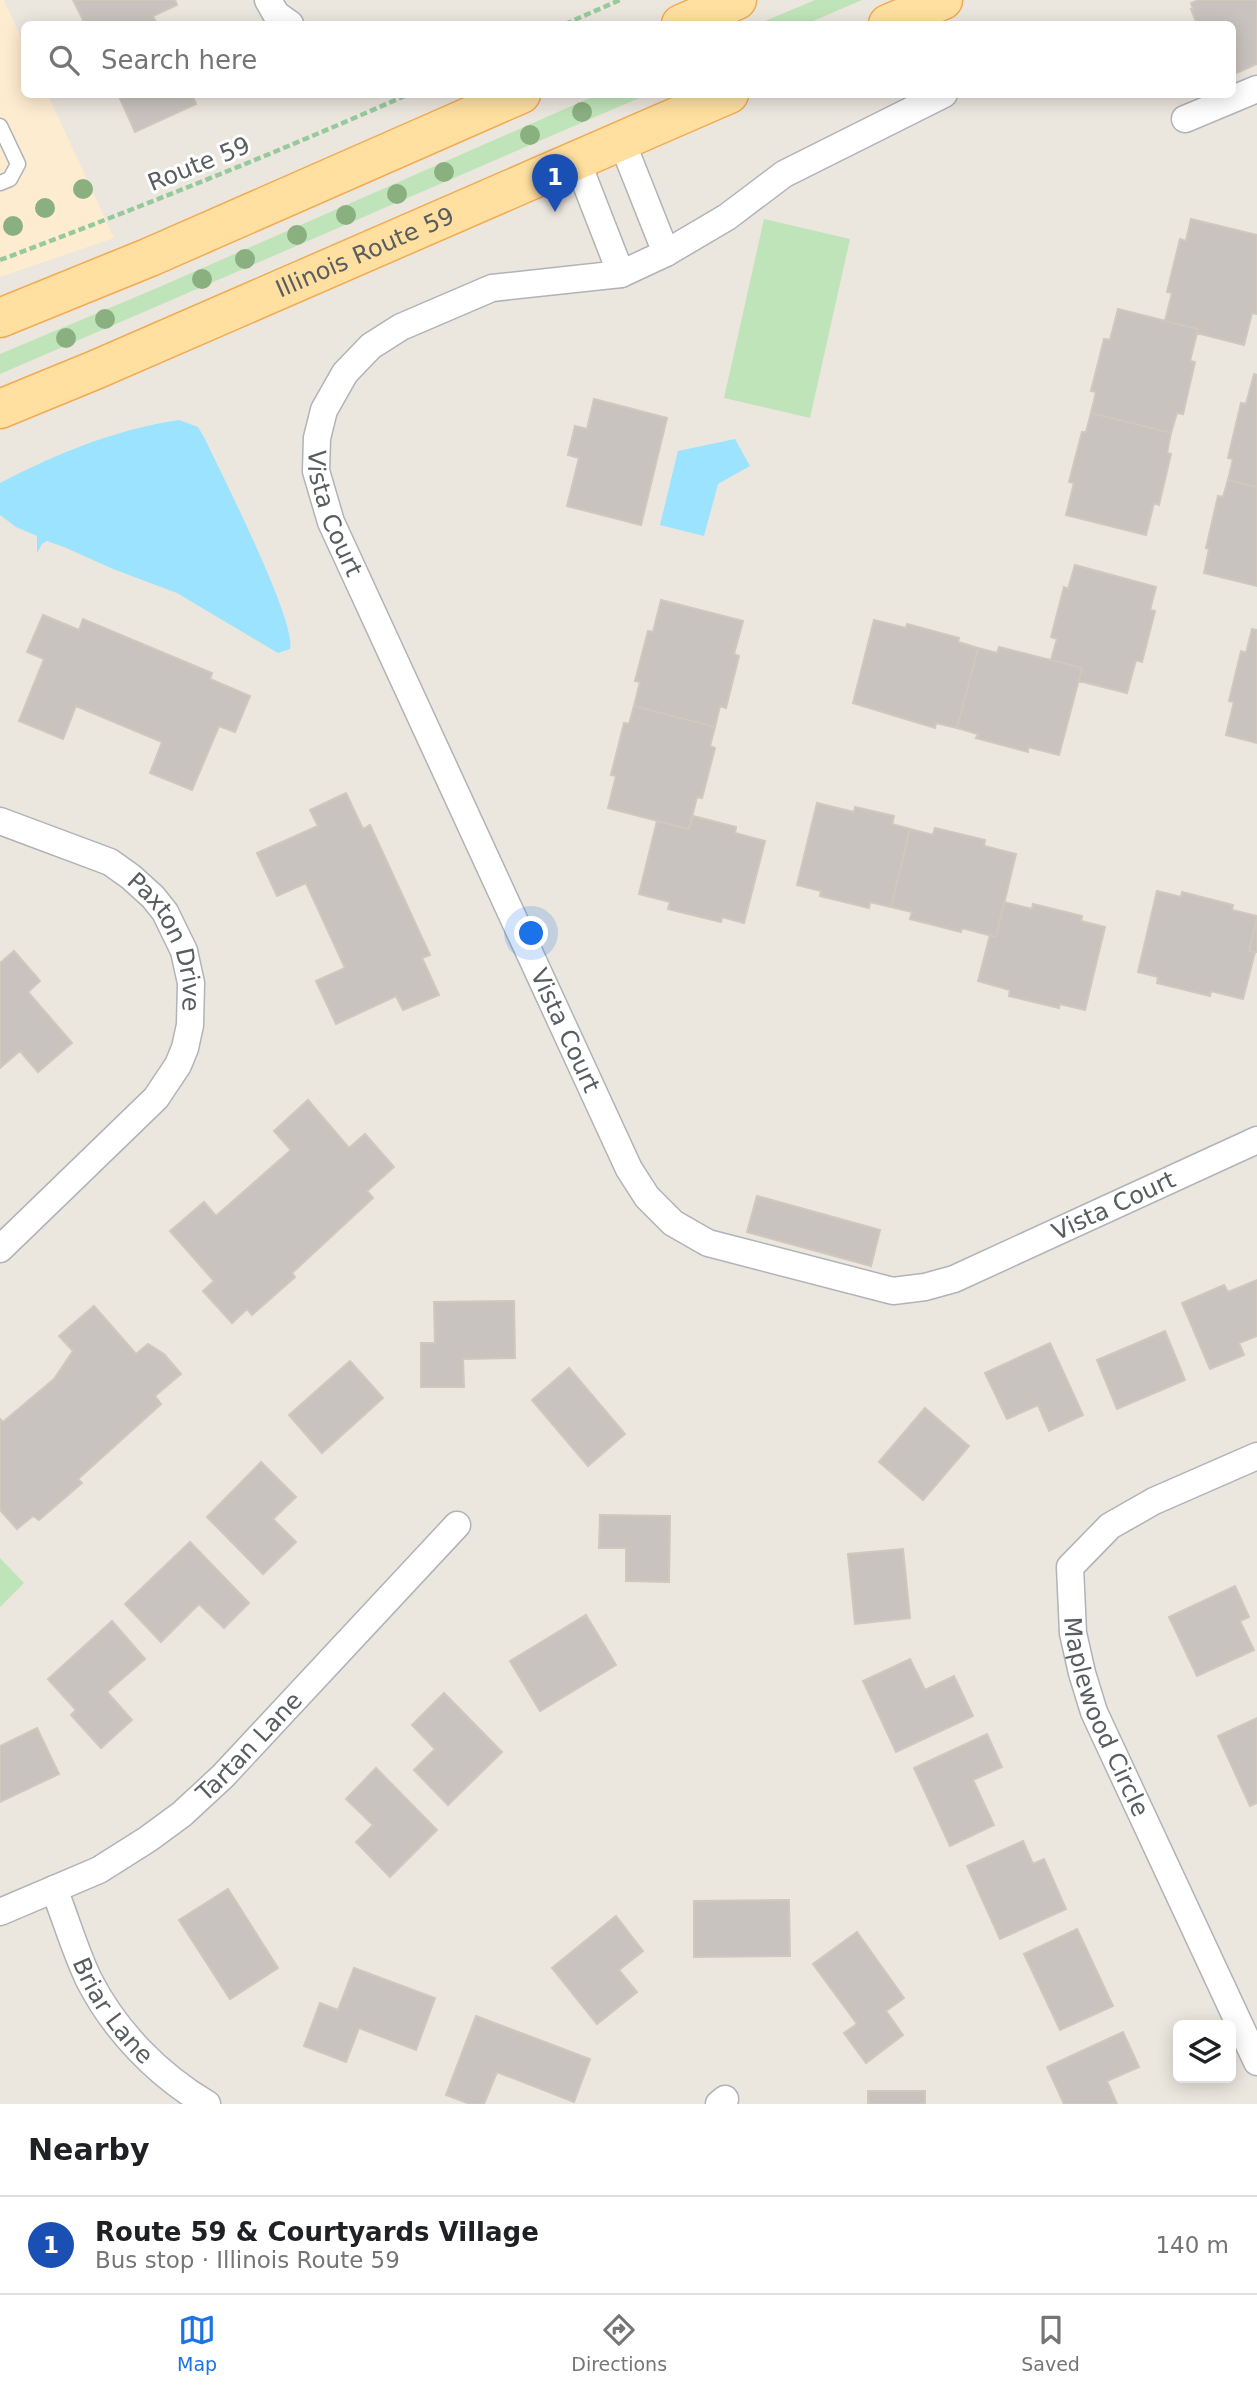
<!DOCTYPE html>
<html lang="en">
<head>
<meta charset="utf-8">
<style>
	:root { --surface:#fff; --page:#f2f2f2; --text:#202124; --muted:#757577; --line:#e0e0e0; --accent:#1a73e8 }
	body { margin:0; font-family:"DejaVu Sans",sans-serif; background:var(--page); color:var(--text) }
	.controls { position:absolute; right:21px; bottom:21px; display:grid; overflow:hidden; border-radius:10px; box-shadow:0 4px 18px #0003 }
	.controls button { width:63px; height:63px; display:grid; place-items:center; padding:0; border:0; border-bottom:2px solid var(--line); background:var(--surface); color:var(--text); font:35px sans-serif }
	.you { position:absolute; left:532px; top:934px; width:24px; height:24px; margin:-18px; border:5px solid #fff; border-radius:50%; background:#1a73e8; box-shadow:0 0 0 10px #1a73e833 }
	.badge { display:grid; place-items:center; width:46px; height:46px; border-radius:50%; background:var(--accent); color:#fff; font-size:23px; font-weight:700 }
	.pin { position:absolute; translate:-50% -58px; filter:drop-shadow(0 2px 4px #0008) }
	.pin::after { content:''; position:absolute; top:37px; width:24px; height:21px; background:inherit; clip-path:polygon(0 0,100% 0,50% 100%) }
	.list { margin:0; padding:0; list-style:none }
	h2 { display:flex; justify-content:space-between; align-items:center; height:91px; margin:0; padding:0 28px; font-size:30px }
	h2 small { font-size:23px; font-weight:400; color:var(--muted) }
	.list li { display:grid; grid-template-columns:46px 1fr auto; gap:21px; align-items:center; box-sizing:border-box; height:98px; padding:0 28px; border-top:2px solid var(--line) }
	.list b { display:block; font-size:26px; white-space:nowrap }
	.list p { margin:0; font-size:23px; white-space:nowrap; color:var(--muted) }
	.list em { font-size:23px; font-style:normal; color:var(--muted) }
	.icon { flex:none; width:38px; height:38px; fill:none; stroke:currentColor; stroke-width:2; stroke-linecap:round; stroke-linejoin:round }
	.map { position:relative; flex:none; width:1257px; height:2104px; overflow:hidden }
	.search { position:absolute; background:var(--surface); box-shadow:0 4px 18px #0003; left:21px; right:21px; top:21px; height:77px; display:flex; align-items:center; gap:18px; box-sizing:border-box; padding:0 24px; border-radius:10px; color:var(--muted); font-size:26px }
	.sheet { height:189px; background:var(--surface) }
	nav { display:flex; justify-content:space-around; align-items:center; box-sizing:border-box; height:98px; border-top:2px solid var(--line); background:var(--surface); font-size:19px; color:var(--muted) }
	nav a { display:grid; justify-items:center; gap:4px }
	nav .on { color:var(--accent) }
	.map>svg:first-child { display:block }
	.commercial { fill:#feecd1 }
	.green { fill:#c0e4ba }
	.water { fill:#9be3ff }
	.building { fill:#c8c3be; stroke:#d0c7bd; stroke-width:2 }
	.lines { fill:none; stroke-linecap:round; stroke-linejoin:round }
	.lane-casing { stroke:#b0b3b7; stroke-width:17 }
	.street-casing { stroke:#b0b3b7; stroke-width:29 }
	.primary-casing { stroke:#f2ab51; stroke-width:41 }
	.path { stroke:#96ca9c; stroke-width:4.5; stroke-dasharray:7 3.5; stroke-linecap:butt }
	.lane { stroke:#fff; stroke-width:14 }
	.street { stroke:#fff; stroke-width:26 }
	.primary { stroke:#ffe0a0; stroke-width:38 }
	.tree { fill:#8bb080 }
	.labels { text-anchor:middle; stroke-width:6; stroke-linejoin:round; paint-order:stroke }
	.street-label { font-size:24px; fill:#585d60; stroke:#fff }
</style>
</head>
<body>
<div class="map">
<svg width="1257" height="2104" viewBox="0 0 1257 2104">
	<rect width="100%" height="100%" fill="#ebe6de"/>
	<path class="commercial" d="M0,0H4L24,44V94L48,95L114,238L0,277Z"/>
	<path class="green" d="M815,0H862L806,24H758Z
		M599,94L646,95L0,374V354L157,288Z
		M764,219L850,239L810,418L724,398Z
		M0,1558L24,1583L0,1607Z"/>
	<path class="water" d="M179,420L198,427L205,439C221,473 297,622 290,649L278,653L177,593L113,569L64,547L47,541L42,544L37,553V536L16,527L0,515V483C58,453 114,430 179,420Z
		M735,439L750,466L718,484L704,536L660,525L678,451Z"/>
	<path class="building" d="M73,0H175L177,5L153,16L157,24H85Z
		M1199,0H1257V64L1232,75V24H1197L1191,9H1193L1191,3Z
		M118,94H199L193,97L196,104L135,132Z
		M1191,219L1257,235V314L1252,313L1244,345L1197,333L1198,329L1165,321L1172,293L1167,292L1180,239L1186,241Z
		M1118,309L1198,329L1190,361L1195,362L1183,414L1177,413L1171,433L1091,413L1096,392L1091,391L1104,339L1110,340Z
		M1254,374L1257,375V487L1228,480L1233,459L1228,458L1241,403L1246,404Z
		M594,399L667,418L641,525L567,506L579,458L568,455L575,426L587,429Z
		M1091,413L1171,433L1167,453L1171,454L1159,505L1154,503L1146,535L1066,515L1074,483L1069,482L1082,432H1086Z
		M1228,480L1257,487V586L1204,573L1209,549L1206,548L1218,496L1223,497Z
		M1075,565L1156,587L1150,610L1155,611L1142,662L1136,660L1127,693L1079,681L1082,668L1051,660L1057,639L1051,637L1064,587L1068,589Z
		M661,600L743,621L734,654L739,656L726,708L720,706L715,727L634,706L640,682L635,681L648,631L653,632Z
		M43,615L79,630L83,619L212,673L210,679L250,696L235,732L219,726L192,790L150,773L162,742L76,706L63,739L19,721L44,659L27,652Z
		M874,620L906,628L907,624L959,638L958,642L978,648L957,728L936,723L935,728L853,703Z
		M1252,629L1257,630V743L1226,735L1234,702L1229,701L1241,651L1246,653Z
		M999,647L1082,668L1059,755L1028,747V752L976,738L978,734L957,728L978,648L997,653Z
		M634,706L715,727L710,746L715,748L702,798L697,797L689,829L608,808L616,776L611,775L624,723L629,724Z
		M346,793L363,829L370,825L430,955L422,958L439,995L403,1010L396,996L336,1024L316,981L345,968L306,883L277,896L257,853L318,826L310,810Z
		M817,803L854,812L855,807L894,816L892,824L910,829L891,907L870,902L869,908L820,896L821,891L797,885Z
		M693,816L736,827L735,833L765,841L744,923L722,917L721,922L668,909L670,902L639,894L657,821L689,829Z
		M935,828L985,840L984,846L1016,854L996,937L962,928L961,932L910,919L912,912L891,907L910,829L933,835Z
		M1157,891L1181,897L1182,892L1233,905L1232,910L1257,916L1249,951L1255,952L1243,999L1211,991L1210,996L1157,983L1158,977L1138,972Z
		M1004,902L1032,909L1033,904L1082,916L1081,921L1105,927L1085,1010L1060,1004L1059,1008L1009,996L1010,990L978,981L990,935L996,937Z
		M1257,919V952L1249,951Z
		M14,951L40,981L28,992L72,1043L38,1072L20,1051L0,1068V963Z
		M308,1100L349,1148L365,1134L394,1167L367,1191L373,1198L292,1273L295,1277L252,1315L247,1309L232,1323L203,1291L214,1281L170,1231L204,1202L216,1216L291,1150L274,1131Z
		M757,1196L880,1230L871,1266L747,1232Z
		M1257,1280V1336L1239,1343L1244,1355L1210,1369L1182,1303L1224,1285L1228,1292Z
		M514,1301L515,1358L463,1359L464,1387H421V1343H435L434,1302Z
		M94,1306L136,1354L148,1344L164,1354L181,1374L155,1396L161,1404L78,1479L82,1483L39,1520L33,1516L17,1529L0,1510V1419L3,1422L54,1379L73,1351L59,1336Z
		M1165,1331L1185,1380L1117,1409L1097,1360Z
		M1050,1343L1083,1415L1049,1431L1038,1405L1007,1419L985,1373Z
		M350,1361L383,1398L322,1453L289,1415Z
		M569,1368L625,1434L588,1466L532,1400Z
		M925,1408L969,1446L923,1500L879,1462Z
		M261,1462L296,1497L273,1519L296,1542L263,1574L207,1517Z
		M600,1515L670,1516L669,1582L626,1581V1548H599Z
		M190,1542L249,1603L224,1628L199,1604L161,1642L125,1604Z
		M903,1549L910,1618L855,1624L848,1554Z
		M1235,1586L1249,1617L1240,1621L1254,1650L1197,1676L1169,1617Z
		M586,1615L616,1665L540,1711L510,1661Z
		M112,1621L145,1659L107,1692L132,1720L101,1748L71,1715L76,1710L48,1679Z
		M910,1659L925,1690L954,1676L973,1716L896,1752L863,1681Z
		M444,1693L502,1752L448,1805L414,1770L435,1749L412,1725Z
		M1257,1718V1803L1250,1806L1218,1736Z
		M37,1728L59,1774L0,1802V1746Z
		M987,1734L1002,1767L973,1780L994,1825L950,1846L914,1768Z
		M376,1768L437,1830L390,1877L356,1842L373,1825L346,1799Z
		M1023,1841L1033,1864L1044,1859L1066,1909L1000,1939L967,1866Z
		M228,1889L278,1968L230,1999L179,1920Z
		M789,1900L790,1956L694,1957V1901Z
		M616,1916L643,1951L619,1970L637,1992L597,2024L552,1968Z
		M1077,1929L1113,2006L1060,2030L1024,1954Z
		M857,1932L904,1998L886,2011L903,2035L866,2063L844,2033L857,2024L813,1964Z
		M354,1968L435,1998L416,2050L359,2028L346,2062L304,2046L320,2003L338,2010Z
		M476,2016L590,2059L574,2102L497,2072L484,2104H470L446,2095Z
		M1123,2032L1139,2067L1107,2081L1117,2104H1064L1047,2067Z
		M868,2091H925V2104H868Z"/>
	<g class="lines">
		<defs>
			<path id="lane" d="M0,126L18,164L10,179L0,183"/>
			<g id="street">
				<path d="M268,0L276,14L290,24"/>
				<path id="s1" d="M944,94L784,174L727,217L666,253L621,274L492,288L401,327L371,346L345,373L324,410L317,438L316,471L331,522L629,1169L647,1197L673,1223L708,1243L893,1291L925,1287L954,1279L1257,1140"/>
				<path d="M1185,119L1257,89"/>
				<path d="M622,142L666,253"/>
				<path d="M577,161L621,274"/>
				<path id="s2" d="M0,821L110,862L131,877L153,897L165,912L184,951L191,983L190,1025L185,1048L178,1065L156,1098L0,1249"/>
				<path id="s3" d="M1257,1456L1154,1501L1110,1526L1070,1567L1073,1633L1082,1673L1094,1712L1257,2062"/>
				<path id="s4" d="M54,1889C66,1919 75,1951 89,1980C115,2031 158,2075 207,2104"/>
				<path id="s5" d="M0,1912L99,1870L148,1839L182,1814L223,1776L457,1525"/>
				<path d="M719,2104L725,2099"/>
			</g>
			<g id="primary">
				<path d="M681,24L737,0"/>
				<path d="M888,24L943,0"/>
				<path d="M0,318L150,257L521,94"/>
				<path id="s6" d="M0,409L95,370L729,94"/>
			</g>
		</defs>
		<use href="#lane" class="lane-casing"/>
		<use href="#street" class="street-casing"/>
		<use href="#primary" class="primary-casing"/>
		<path class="path" d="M565,24L620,0
			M0,260C138,208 274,154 409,94"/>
		<use href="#lane" class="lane"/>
		<use href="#street" class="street"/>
		<use href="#primary" class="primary"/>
	</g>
	<g class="tree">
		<circle cx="582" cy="112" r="10"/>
		<circle cx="530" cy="135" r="10"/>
		<circle cx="444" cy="172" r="10"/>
		<circle cx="83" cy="189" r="10"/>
		<circle cx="397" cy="194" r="10"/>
		<circle cx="45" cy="208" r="10"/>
		<circle cx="346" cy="215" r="10"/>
		<circle cx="13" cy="226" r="10"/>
		<circle cx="297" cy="235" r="10"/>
		<circle cx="245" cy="259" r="10"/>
		<circle cx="202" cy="279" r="10"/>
		<circle cx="105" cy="319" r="10"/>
		<circle cx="66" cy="338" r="10"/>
	</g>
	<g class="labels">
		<g class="street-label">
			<text transform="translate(199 164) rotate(-22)" y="8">Route 59</text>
			<text dy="8" stroke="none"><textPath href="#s6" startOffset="397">Illinois Route 59</textPath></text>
			<text dy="8" stroke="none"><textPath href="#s1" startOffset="822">Vista Court</textPath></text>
			<text dy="8" stroke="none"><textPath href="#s2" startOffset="220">Paxton Drive</textPath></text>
			<text dy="8" stroke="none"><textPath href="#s1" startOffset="1390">Vista Court</textPath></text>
			<text dy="8" stroke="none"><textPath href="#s1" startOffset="2082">Vista Court</textPath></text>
			<text dy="8" stroke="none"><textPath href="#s3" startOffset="376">Maplewood Circle</textPath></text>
			<text dy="8" stroke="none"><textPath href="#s5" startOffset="303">Tartan Lane</textPath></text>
			<text dy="8" stroke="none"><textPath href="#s4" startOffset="136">Briar Lane</textPath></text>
		</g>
	</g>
</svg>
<div class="controls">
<button><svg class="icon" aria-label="layers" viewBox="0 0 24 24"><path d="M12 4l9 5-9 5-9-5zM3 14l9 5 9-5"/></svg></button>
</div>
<div class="you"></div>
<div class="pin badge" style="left:555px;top:212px;background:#1a4fb4">1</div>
<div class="search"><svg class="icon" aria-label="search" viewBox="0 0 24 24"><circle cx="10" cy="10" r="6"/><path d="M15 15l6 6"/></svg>Search here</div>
</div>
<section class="sheet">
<h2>Nearby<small></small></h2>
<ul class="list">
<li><span class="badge" style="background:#1a4fb4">1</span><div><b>Route 59 &amp; Courtyards Village</b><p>Bus stop · Illinois Route 59</p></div><em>140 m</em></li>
</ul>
</section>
<nav>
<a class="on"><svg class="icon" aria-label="map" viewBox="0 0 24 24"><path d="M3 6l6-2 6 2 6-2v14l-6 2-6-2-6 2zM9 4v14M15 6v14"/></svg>Map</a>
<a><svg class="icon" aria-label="directions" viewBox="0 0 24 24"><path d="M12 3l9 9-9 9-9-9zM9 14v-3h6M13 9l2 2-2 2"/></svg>Directions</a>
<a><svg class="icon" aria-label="saved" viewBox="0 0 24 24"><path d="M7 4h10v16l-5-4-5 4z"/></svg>Saved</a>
</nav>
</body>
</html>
